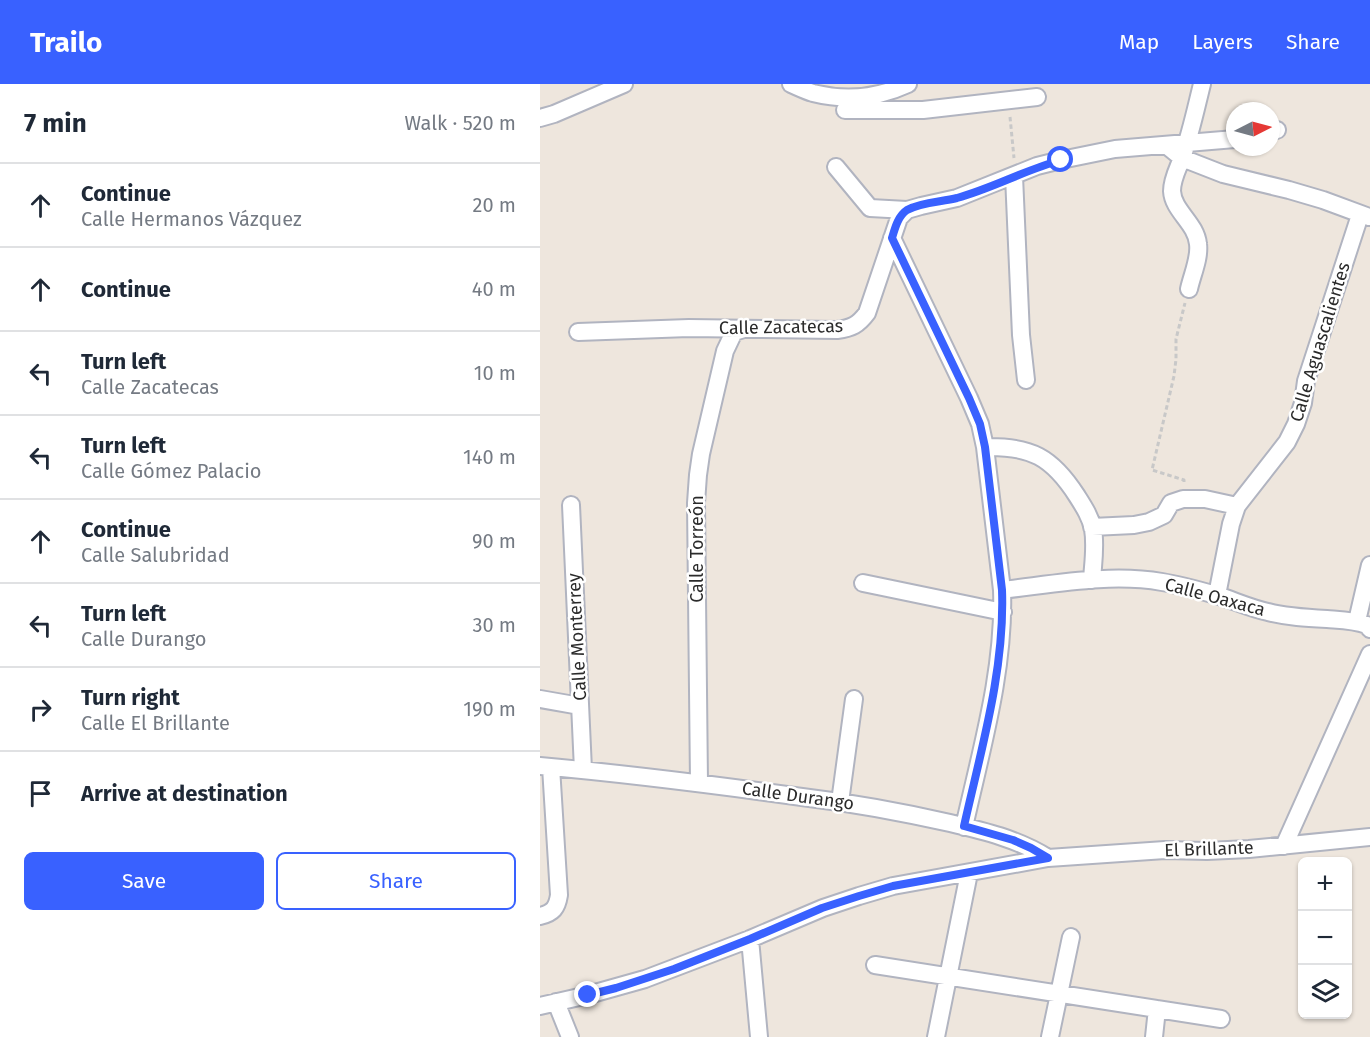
<!DOCTYPE html>
<html lang="en">
<head>
<meta charset="utf-8">
<style>
	:root { --surface:#fff; --page:#f2f2f3; --text:#1f2937; --muted:#747a83; --line:#e0e1e3; --accent:#3961ff }
	body { margin:0; font-family:"Fira Sans",sans-serif; background:var(--page); color:var(--text) }
	.controls { position:absolute; right:18px; bottom:18px; display:grid; overflow:hidden; border-radius:9px; box-shadow:0 2px 4px #0004 }
	.controls button { width:54px; height:54px; display:grid; place-items:center; padding:0; border:0; border-bottom:2px solid var(--line); background:var(--surface); color:var(--text); font:30px sans-serif }
	.compass { position:absolute; left:686px; top:18px; width:54px; height:54px; border-radius:50%; background:var(--surface); box-shadow:0 2px 4px #0004; rotate:84deg }
	.stop { position:absolute; width:18px; height:18px; margin:-14px; border:4px solid #3961ff; border-radius:50%; background:#fff }
	.stop.end { background:#3961ff; border-color:#fff; box-shadow:0 2px 6px #0008 }
	.list { margin:0; padding:0; list-style:none }
	h2 { display:flex; justify-content:space-between; align-items:center; height:78px; margin:0; padding:0 24px; font-size:26px }
	h2 small { font-size:20px; font-weight:400; color:var(--muted) }
	.list li { display:grid; grid-template-columns:39px 1fr auto; gap:18px; align-items:center; box-sizing:border-box; height:84px; padding:0 24px; border-top:2px solid var(--line) }
	.list b { display:block; font-size:22px; white-space:nowrap }
	.list p { margin:0; font-size:20px; white-space:nowrap; color:var(--muted) }
	.list em { font-size:20px; font-style:normal; color:var(--muted) }
	.actions { display:flex; gap:12px; padding:18px 24px }
	.actions a { flex:1; padding:14px 0; border:2px solid var(--accent); border-radius:9px; text-align:center; font-size:21px; color:var(--accent) }
	.actions .main { background:var(--accent); color:#fff }
	.icon { flex:none; width:33px; height:33px; fill:none; stroke:currentColor; stroke-width:2; stroke-linecap:round; stroke-linejoin:round }
	.map { position:relative; flex:none; width:830px; height:953px; overflow:hidden }
	header { display:flex; align-items:center; gap:36px; box-sizing:border-box; height:84px; padding:0 30px; background:var(--accent); color:#fff }
	header strong { font-size:28px }
	nav { display:flex; gap:33px; margin-inline-start:auto; font-size:21px }
	main { display:flex }
	aside { flex:1; background:var(--surface) }
	.map>svg:first-child { display:block }
	.lines { fill:none; stroke-linecap:round; stroke-linejoin:round }
	.minor-casing { stroke:#b1b4c0; stroke-width:20 }
	.path { stroke:#c8c8c8; stroke-width:3; stroke-dasharray:4.5 3; stroke-linecap:butt }
	.minor { stroke:#fff; stroke-width:16 }
	.route { stroke:#3961ff; stroke-width:8 }
	.labels { text-anchor:middle; stroke-width:5; stroke-linejoin:round; paint-order:stroke }
	.street-label { font-size:18px; fill:#2b2b2b; stroke:#fff }
</style>
</head>
<body>
<header>
<strong>Trailo</strong>
<nav><a>Map</a><a>Layers</a><a>Share</a></nav>
</header>
<main>
<aside>
<h2>7 min<small>Walk · 520 m</small></h2>
<ul class="list">
<li><svg class="icon" aria-label="ahead" viewBox="0 0 24 24"><path d="M12 20V5M6 11l6-6 6 6"/></svg><div><b>Continue</b><p>Calle Hermanos Vázquez</p></div><em>20 m</em></li>
<li><svg class="icon" aria-label="ahead" viewBox="0 0 24 24"><path d="M12 20V5M6 11l6-6 6 6"/></svg><div><b>Continue</b></div><em>40 m</em></li>
<li><svg class="icon" aria-label="left" viewBox="0 0 24 24"><path d="M17 20v-9H6M10 6l-5 5 5 5"/></svg><div><b>Turn left</b><p>Calle Zacatecas</p></div><em>10 m</em></li>
<li><svg class="icon" aria-label="left" viewBox="0 0 24 24"><path d="M17 20v-9H6M10 6l-5 5 5 5"/></svg><div><b>Turn left</b><p>Calle Gómez Palacio</p></div><em>140 m</em></li>
<li><svg class="icon" aria-label="ahead" viewBox="0 0 24 24"><path d="M12 20V5M6 11l6-6 6 6"/></svg><div><b>Continue</b><p>Calle Salubridad</p></div><em>90 m</em></li>
<li><svg class="icon" aria-label="left" viewBox="0 0 24 24"><path d="M17 20v-9H6M10 6l-5 5 5 5"/></svg><div><b>Turn left</b><p>Calle Durango</p></div><em>30 m</em></li>
<li><svg class="icon" aria-label="right" viewBox="0 0 24 24"><path d="M7 20v-9h11M14 6l5 5-5 5"/></svg><div><b>Turn right</b><p>Calle El Brillante</p></div><em>190 m</em></li>
<li><svg class="icon" aria-label="arrive" viewBox="0 0 24 24"><path d="M6 21V4h12l-3 4 3 4H6"/></svg><div><b>Arrive at destination</b></div></li>
</ul>
<div class="actions"><a class="main">Save</a><a>Share</a></div>
</aside>
<div class="map">
<svg width="830" height="953" viewBox="0 0 830 953">
	<rect width="100%" height="100%" fill="#eee6dd"/>
	<g class="lines">
		<defs>
			<path id="minor" d="M251,0C258,3 266,7 273,9C305,17 338,14 368,0
				M305,26H383L497,13
				M0,34L14,30L84,0
				M731,47L737,46
				M626,61L642,74L683,90L749,106L783,116L829,133
				M296,83L330,124L367,126L381,122L417,114L497,82L521,76L575,65L695,55
				M474,92L481,251L486,296
				M352,154L429,314L440,340L445,363L462,506C465,585 441,666 424,743
				M649,205C652,191 660,174 658,160C656,139 633,127 632,107C632,94 639,83 643,71C651,48 656,24 662,0
				M38,248L149,244L297,246C312,244 318,241 327,229L359,134L367,126
				M445,363C491,362 512,373 537,412C544,423 550,432 553,445C556,462 553,479 552,496
				M31,421L43,686
				M552,443L594,441L609,438L624,431L631,419L643,415H665L697,422
				M323,499L463,528
				M462,506C515,500 570,489 622,498C640,501 658,506 676,511C693,516 709,524 728,528C747,533 767,534 787,535C801,536 814,536 827,541L830,545
				M677,511L691,440L697,422L747,358L756,340L763,319L766,297L820,131
				M817,537L830,481
				M0,615L40,622
				M0,682C88,690 175,701 262,713C312,719 361,728 410,739C444,747 478,755 508,774
				M159,699L156,419L158,391L161,370L185,267L194,248L204,245
				M300,718L314,615
				M744,762L830,570
				M0,832C13,829 17,824 19,811L11,683
				M210,855L219,953
				M335,881L681,935
				M16,918L30,953
				M0,922L48,911L105,895L210,855L283,824L319,812L353,802L508,774L625,766L667,767L709,765L830,753
				M396,953L429,789
				M510,953L531,853
				M614,953L617,925"/>
		</defs>
		<use href="#minor" class="minor-casing"/>
		<path class="path" d="M470,33L474,74
			M644,398V396L612,386L634,292L636,275V255L645,219"/>
		<use href="#minor" class="minor"/>
	</g>
	<g class="lines">
		<path class="route" d="M48,911L76,904L134,885L210,855L282,824L319,812L353,802L508,774L491,764L473,756L424,742C441,666 465,585 462,506L445,363L440,340L429,314L352,154C355,144 358,132 367,126C381,118 401,118 417,114C453,104 485,86 521,76"/>
	</g>
	<g class="labels">
		<g class="street-label">
			<text transform="translate(241 243) rotate(-1)" y="6">Calle Zacatecas</text>
			<text transform="translate(780 258) rotate(-73)" y="6">Calle Aguascalientes</text>
			<text transform="translate(157 465) rotate(-90)" y="6">Calle Torreón</text>
			<text transform="translate(675 513) rotate(15)" y="6">Calle Oaxaca</text>
			<text transform="translate(37 553) rotate(-93)" y="6">Calle Monterrey</text>
			<text transform="translate(258 712) rotate(8)" y="6">Calle Durango</text>
			<text transform="translate(669 765) rotate(-2)" y="6">El Brillante</text>
		</g>
	</g>
</svg>
<div class="controls">
<button>+</button>
<button>−</button>
<button><svg class="icon" aria-label="layers" viewBox="0 0 24 24"><path d="M12 4l9 5-9 5-9-5zM3 14l9 5 9-5"/></svg></button>
</div>
<svg class="compass" viewBox="-18 -18 36 36"><path d="M0-13l5 13h-10z" fill="#e53935"/><path d="M0 13l5-13h-10z" fill="#747a83"/></svg>
<div class="stop" style="left:521px;top:76px"></div>
<div class="stop end" style="left:48px;top:911px"></div>
</div>
</main>
</body>
</html>
